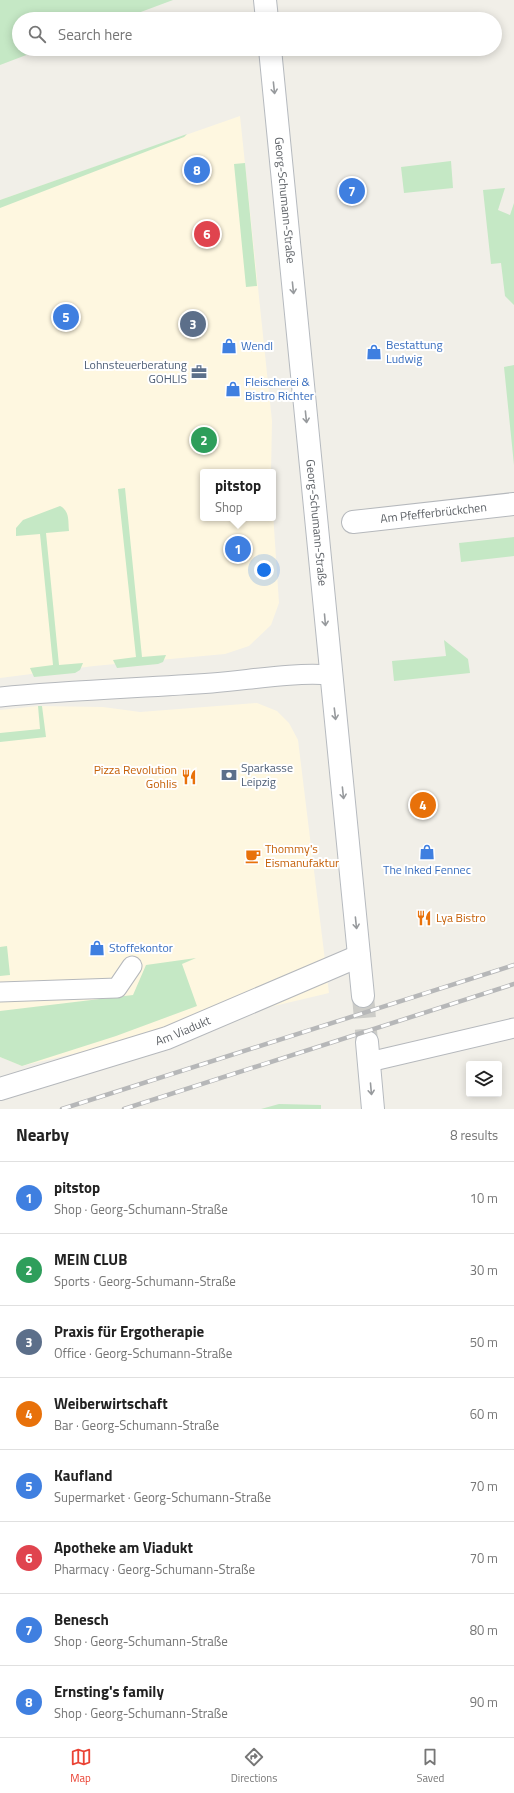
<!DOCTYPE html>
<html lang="en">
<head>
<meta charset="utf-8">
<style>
	:root { --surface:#fff; --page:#f2f2f2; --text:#222; --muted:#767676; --line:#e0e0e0; --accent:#ea4335 }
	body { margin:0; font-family:"Titillium Web",sans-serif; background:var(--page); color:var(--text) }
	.controls { position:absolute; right:12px; bottom:12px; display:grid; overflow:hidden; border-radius:4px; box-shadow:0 2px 10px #0003 }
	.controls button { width:36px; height:36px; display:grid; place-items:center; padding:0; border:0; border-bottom:1px solid var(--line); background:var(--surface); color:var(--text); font:20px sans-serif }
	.you { position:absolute; left:264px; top:570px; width:14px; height:14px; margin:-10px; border:3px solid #fff; border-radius:50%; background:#1a73e8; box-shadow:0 0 0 6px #1a73e833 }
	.badge { display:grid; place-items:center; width:26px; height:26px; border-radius:50%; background:var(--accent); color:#fff; font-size:13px; font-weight:700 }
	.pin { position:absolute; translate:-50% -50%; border:2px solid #fff; box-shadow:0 1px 4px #0006 }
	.popup { position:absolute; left:200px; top:469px; width:76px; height:52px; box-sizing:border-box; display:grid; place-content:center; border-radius:4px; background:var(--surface); filter:drop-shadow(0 1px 3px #0005); font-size:13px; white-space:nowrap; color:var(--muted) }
	.popup b { font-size:15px; color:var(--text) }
	.popup::after { content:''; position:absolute; left:50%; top:100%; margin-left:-8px; border:8px solid transparent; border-top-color:var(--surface) }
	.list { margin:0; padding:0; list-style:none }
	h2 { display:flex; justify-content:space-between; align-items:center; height:52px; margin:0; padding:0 16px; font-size:17px }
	h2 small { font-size:13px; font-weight:400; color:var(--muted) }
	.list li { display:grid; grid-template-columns:26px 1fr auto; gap:12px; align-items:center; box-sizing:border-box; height:72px; padding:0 16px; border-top:1px solid var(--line) }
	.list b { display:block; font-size:15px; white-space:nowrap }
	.list p { margin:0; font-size:13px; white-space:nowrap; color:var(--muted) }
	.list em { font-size:13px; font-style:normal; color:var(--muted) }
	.icon { flex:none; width:22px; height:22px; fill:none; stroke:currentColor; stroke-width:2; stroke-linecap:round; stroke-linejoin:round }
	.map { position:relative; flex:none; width:514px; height:1109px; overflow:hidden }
	.search { position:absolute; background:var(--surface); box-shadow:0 2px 10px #0003; left:12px; right:12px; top:12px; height:44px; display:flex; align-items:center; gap:10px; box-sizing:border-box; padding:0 14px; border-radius:22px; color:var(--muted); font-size:15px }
	.sheet { height:628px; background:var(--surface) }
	nav { display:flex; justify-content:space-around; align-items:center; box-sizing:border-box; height:56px; border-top:1px solid var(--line); background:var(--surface); font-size:11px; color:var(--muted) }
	nav a { display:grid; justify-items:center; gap:2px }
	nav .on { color:var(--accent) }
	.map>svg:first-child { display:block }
	.commercial { fill:#fef7e0 }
	.green { fill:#c5e8c5 }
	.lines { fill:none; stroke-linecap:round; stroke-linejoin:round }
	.secondary-tunnel { stroke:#ccccc8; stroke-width:22; stroke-dasharray:22 11; stroke-linecap:butt }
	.lane-casing { stroke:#b5b8bc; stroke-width:21 }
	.street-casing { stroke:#b5b8bc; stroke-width:24 }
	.secondary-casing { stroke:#b6babf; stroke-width:24 }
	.lane { stroke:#fff; stroke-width:19 }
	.street { stroke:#fff; stroke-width:22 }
	.secondary { stroke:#fff; stroke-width:22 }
	.rail-casing { stroke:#b6b7b8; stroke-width:4.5 }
	.rail { stroke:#fff; stroke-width:3; stroke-dasharray:9; stroke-linecap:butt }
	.oneway { stroke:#979a9d }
	.labels { text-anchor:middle; stroke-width:4; stroke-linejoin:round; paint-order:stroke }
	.street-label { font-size:12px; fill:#5f6368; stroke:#fff }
	.shop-label { font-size:12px; fill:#366cbe; stroke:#fff; text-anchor:start }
	.service-label { font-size:12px; fill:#4e5e75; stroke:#fff; text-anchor:end }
	.food-label { font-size:12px; fill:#c56008; stroke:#fff; text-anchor:start }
</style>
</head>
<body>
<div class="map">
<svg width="514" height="1109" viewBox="0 0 514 1109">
	<rect width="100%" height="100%" fill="#f1efe8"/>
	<path class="commercial" d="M240,116L272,421L271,472H203V518H273V513L279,603L271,625L249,646L225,654L94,666L0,678V200Z
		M257,703L277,711L289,723L298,740L329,993L22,1066L0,1057V710L38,706L103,707L140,712Z"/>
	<path class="green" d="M0,0H173L122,19H19V49H42L0,65Z
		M187,134L184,137L0,208V200Z
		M451,161L453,188L404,193L401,167Z
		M245,163L257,286L246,287L234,164Z
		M505,188L498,210L510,215L514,203V305L505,296L501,263L491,264L483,190Z
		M514,365V465L504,367Z
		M125,488L142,657L166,655L163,662L158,664L117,668L113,660L136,657L118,489Z
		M60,506C70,511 68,521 69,531L46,533L59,665L83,663L80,670L75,673L34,677L30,668L53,665L40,534L16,536V528L23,520Z
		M514,537V556L461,562L459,543Z
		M444,640L468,659L470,673L394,681L392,661L446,656Z
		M38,706H42L46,737L0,742V733L40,729Z
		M7,946L10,975L0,976V947Z
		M196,958L182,964L197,1006L116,1036L22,1066L0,1057V1011L133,995L146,965Z
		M279,1104L321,1105V1109H261Z"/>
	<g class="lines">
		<path class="secondary-tunnel" d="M363,996L367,1042"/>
		<defs>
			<path id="lane" d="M0,697C70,690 141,688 212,683C250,680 293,672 330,675
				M0,992L117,988L132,966
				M369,1062L514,1028"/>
			<g id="street">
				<path id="s1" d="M353,522L514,504"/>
				<path id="s2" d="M0,1089L167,1038L359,956"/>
			</g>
			<g id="secondary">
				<path d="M265,0L267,19"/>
				<path id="s3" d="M270,49L363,996"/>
				<path d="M367,1042L373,1109"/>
			</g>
		</defs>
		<use href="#lane" class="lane-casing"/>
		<use href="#street" class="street-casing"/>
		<use href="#secondary" class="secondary-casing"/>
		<use href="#lane" class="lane"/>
		<use href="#street" class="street"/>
		<use href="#secondary" class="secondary"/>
		<defs>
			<path id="rail" d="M62,1109L514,965
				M124,1109L514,984"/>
		</defs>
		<use href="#rail" class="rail-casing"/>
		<use href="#rail" class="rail"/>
	</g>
	<defs><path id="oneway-shaft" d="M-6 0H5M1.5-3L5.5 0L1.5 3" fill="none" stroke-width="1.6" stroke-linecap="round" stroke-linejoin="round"/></defs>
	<g class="oneway">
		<use href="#oneway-shaft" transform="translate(274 88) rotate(84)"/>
		<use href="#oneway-shaft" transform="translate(293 288) rotate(84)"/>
		<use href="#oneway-shaft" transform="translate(306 417) rotate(84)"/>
		<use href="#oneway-shaft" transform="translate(325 620) rotate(85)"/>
		<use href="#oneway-shaft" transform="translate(335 714) rotate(83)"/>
		<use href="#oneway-shaft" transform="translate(343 793) rotate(84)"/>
		<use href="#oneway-shaft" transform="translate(356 923) rotate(84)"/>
		<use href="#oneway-shaft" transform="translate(371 1089) rotate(85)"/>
	</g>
	<defs>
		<symbol id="shop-bare" viewBox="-9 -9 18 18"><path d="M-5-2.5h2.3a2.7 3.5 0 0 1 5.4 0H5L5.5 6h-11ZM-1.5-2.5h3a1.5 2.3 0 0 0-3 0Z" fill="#3f7fe0" stroke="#fff" stroke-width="2.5" paint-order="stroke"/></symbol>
		<symbol id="office-bare" viewBox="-9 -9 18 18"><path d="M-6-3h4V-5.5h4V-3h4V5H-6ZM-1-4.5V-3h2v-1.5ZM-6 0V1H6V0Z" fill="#5c6f8a" stroke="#fff" stroke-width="2.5" paint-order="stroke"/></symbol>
		<symbol id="bank-bare" viewBox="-9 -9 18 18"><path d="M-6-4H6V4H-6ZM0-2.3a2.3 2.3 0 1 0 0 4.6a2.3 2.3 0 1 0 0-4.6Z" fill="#5c6f8a" stroke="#fff" stroke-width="2.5" paint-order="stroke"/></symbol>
		<symbol id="restaurant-bare" viewBox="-9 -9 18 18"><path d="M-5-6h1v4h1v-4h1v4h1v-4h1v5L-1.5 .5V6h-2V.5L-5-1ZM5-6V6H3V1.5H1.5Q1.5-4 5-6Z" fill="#e8710a" stroke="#fff" stroke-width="2.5" paint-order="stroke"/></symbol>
		<symbol id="cafe-bare" viewBox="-9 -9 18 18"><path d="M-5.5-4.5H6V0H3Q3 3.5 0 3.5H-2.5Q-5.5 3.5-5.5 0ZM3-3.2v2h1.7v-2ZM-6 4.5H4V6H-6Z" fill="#e8710a" stroke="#fff" stroke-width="2.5" paint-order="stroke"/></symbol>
	</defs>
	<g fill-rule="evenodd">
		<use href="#shop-bare" x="218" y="335" width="22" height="22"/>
		<use href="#shop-bare" x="363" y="341" width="22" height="22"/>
		<use href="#office-bare" x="188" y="361" width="22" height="22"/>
		<use href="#shop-bare" x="222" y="378" width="22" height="22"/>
		<use href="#bank-bare" x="218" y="764" width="22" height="22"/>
		<use href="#restaurant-bare" x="178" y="766" width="22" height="22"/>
		<use href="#shop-bare" x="416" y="841" width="22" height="22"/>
		<use href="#cafe-bare" x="242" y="845" width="22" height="22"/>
		<use href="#restaurant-bare" x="413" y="907" width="22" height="22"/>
		<use href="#shop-bare" x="86" y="937" width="22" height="22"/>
	</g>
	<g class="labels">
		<g class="street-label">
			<text dy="4" stroke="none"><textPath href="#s3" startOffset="152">Georg-Schumann-Straße</textPath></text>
			<text dy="4" stroke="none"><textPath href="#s1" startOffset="81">Am Pfefferbrückchen</textPath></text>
			<text dy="4" stroke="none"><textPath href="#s3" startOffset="476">Georg-Schumann-Straße</textPath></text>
			<text dy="4" stroke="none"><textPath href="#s2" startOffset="192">Am Viadukt</textPath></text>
		</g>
		<g class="shop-label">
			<text x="386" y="349">Bestattung<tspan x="386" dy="14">Ludwig</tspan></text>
			<text x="241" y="350">Wendl</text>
			<text x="245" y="386">Fleischerei &amp;<tspan x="245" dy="14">Bistro Richter</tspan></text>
			<text x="427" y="874" text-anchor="middle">The Inked Fennec</text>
			<text x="109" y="952">Stoffekontor</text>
		</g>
		<g class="service-label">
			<text x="187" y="369">Lohnsteuerberatung<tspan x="187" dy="14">GOHLIS</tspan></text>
			<text x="241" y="772" text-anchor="start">Sparkasse<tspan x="241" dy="14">Leipzig</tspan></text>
		</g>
		<g class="food-label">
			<text x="177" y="774" text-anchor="end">Pizza Revolution<tspan x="177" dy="14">Gohlis</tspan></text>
			<text x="265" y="853">Thommy's<tspan x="265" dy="14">Eismanufaktur</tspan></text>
			<text x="436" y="922">Lya Bistro</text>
		</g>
	</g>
</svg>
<div class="controls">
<button><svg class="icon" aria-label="layers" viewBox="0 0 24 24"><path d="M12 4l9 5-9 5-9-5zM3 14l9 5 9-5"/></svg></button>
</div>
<div class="you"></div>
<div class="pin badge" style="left:238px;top:549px;background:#3f7fe0">1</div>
<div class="popup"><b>pitstop</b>Shop</div>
<div class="pin badge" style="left:204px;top:440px;background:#2e9e5b">2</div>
<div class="pin badge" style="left:193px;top:324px;background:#5c6f8a">3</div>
<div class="pin badge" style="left:423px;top:805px;background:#e8710a">4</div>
<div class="pin badge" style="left:66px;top:317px;background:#3f7fe0">5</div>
<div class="pin badge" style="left:207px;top:234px;background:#e0444e">6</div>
<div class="pin badge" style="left:352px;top:191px;background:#3f7fe0">7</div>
<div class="pin badge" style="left:197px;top:170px;background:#3f7fe0">8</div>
<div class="search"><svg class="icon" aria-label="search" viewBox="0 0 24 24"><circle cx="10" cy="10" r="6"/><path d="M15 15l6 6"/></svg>Search here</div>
</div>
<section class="sheet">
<h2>Nearby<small>8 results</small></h2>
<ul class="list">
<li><span class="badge" style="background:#3f7fe0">1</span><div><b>pitstop</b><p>Shop · Georg-Schumann-Straße</p></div><em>10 m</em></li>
<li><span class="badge" style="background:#2e9e5b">2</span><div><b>MEIN CLUB</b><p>Sports · Georg-Schumann-Straße</p></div><em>30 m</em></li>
<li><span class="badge" style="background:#5c6f8a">3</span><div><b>Praxis für Ergotherapie</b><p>Office · Georg-Schumann-Straße</p></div><em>50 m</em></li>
<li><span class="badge" style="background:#e8710a">4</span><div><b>Weiberwirtschaft</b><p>Bar · Georg-Schumann-Straße</p></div><em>60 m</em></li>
<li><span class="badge" style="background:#3f7fe0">5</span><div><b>Kaufland</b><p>Supermarket · Georg-Schumann-Straße</p></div><em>70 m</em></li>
<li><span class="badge" style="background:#e0444e">6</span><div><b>Apotheke am Viadukt</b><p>Pharmacy · Georg-Schumann-Straße</p></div><em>70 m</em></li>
<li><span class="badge" style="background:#3f7fe0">7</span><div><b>Benesch</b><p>Shop · Georg-Schumann-Straße</p></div><em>80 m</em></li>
<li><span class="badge" style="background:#3f7fe0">8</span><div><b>Ernsting's family</b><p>Shop · Georg-Schumann-Straße</p></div><em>90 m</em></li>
</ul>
</section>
<nav>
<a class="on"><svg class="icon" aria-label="map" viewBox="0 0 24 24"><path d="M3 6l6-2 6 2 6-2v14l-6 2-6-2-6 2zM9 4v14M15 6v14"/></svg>Map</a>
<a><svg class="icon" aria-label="directions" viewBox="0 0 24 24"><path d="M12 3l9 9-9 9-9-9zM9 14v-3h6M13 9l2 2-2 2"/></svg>Directions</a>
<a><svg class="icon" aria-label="saved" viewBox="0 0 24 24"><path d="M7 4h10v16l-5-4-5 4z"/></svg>Saved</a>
</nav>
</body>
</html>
